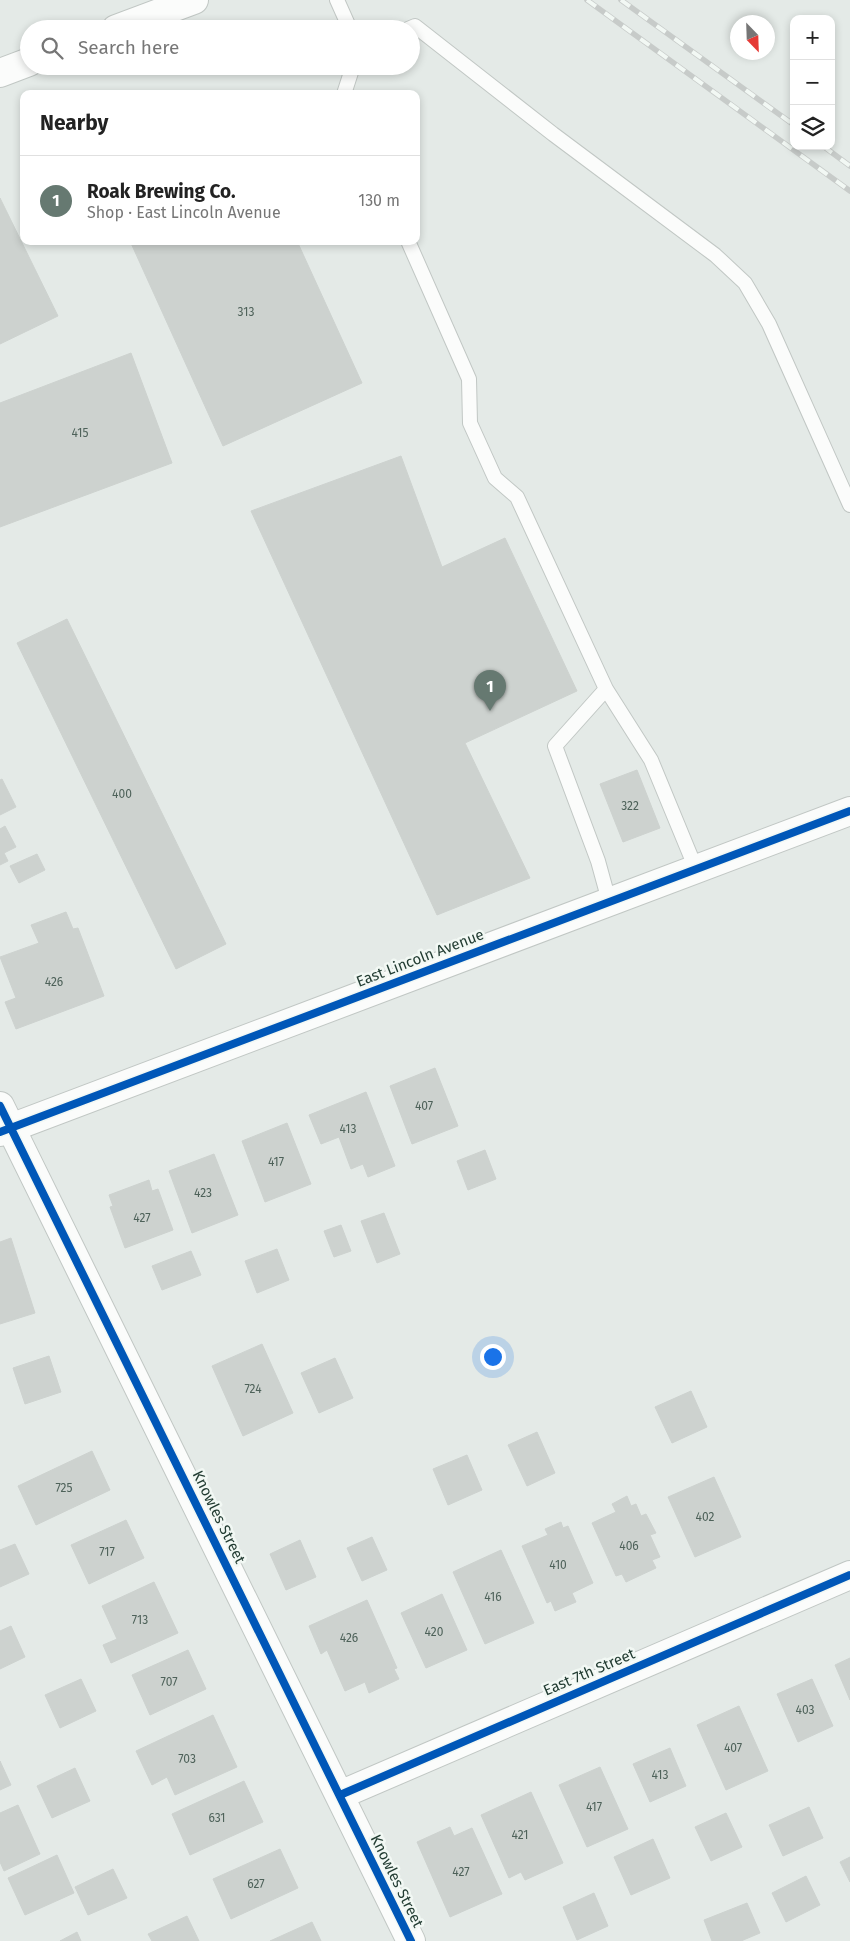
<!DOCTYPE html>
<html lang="en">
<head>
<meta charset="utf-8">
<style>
	:root { --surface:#fff; --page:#f6f6f6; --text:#222; --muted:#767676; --line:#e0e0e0; --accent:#667971 }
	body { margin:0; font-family:"Fira Sans",sans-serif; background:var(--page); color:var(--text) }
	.controls { position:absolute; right:15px; top:15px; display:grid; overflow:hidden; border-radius:10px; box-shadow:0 2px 8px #0003 }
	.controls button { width:45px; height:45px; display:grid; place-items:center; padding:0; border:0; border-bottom:1px solid var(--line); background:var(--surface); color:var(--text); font:25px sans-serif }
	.compass { position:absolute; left:730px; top:15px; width:45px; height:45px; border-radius:50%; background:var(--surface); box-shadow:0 2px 8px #0003; rotate:157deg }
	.you { position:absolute; left:492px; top:1356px; width:18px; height:18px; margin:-12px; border:4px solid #fff; border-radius:50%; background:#1a73e8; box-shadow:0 0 0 8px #1a73e833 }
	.badge { display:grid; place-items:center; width:32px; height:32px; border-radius:50%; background:var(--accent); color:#fff; font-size:16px; font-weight:700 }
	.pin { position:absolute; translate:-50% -41px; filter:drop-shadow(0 1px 2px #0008) }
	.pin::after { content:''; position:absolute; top:26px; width:18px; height:15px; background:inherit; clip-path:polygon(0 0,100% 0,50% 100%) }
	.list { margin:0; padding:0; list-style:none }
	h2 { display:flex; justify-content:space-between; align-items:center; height:65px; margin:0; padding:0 20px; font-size:21px }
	h2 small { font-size:16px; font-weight:400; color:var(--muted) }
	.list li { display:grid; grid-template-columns:32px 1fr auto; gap:15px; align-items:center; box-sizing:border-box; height:90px; padding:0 20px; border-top:1px solid var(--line) }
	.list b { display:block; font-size:19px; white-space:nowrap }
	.list p { margin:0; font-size:16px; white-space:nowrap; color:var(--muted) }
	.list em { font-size:16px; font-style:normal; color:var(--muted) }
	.icon { flex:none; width:28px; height:28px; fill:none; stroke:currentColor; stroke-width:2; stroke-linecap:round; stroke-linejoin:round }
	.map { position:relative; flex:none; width:850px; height:1941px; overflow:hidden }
	.search { position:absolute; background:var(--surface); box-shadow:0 2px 8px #0003; left:20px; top:20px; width:400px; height:55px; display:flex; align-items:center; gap:12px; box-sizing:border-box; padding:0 18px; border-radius:28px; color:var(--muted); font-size:19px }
	.panel { position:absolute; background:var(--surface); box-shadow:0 2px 8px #0003; left:20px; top:90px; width:400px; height:155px; border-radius:10px }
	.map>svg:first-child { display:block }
	.building { fill:#cdd2cf; stroke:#cdd2cf }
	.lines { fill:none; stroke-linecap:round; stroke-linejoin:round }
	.service-casing { stroke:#c1c7c4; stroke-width:16 }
	.minor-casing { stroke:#c1c7c4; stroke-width:30 }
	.tertiary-casing { stroke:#c1c7c4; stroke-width:30 }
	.service { stroke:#fbfcfb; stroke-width:14 }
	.minor { stroke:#fbfcfb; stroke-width:28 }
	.tertiary { stroke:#fbfcfb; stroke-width:28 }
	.rail-casing { stroke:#c7cbc9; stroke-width:5.5 }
	.rail { stroke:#f2f8f4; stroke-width:4; stroke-dasharray:11; stroke-linecap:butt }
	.cycleway-casing { stroke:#f2f8f4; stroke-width:11 }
	.cycleway { stroke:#0057b8; stroke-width:8 }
	.labels { text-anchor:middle; stroke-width:5; stroke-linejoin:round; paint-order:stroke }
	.number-label { font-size:12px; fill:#4e625a }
	.street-label { font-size:15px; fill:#223c32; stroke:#f2f8f4 }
</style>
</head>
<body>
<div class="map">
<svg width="850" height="1941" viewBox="0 0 850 1941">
	<rect width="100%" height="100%" fill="#e4eae7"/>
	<path class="building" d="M0,198L58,316L0,344Z
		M130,241H297L362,383L223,446Z
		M131,353L172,463L0,527V403Z
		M401,456L442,567L505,538L577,691L465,743L530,878L437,915L251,511Z
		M67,619L226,944L176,969L17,643Z
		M637,770L660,828L623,842L600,784Z
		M2,779L16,807L0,815V780Z
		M5,826L16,847L4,853L8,861L0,865V829Z
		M37,854L45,870L19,883L10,866Z
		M66,912L73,929L78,928L104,996L16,1029L5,1002L16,998L0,957L39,943L31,925Z
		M435,1068L458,1126L412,1144L390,1086Z
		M366,1092L395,1166L368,1177L363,1164L351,1169L339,1137L321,1144L309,1115Z
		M287,1123L311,1184L265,1202L242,1141Z
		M485,1150L496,1179L468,1190L457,1161Z
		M214,1154L238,1215L192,1233L169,1171Z
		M149,1180L152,1191L158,1189L173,1230L125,1248L110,1207L113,1206L109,1195Z
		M384,1213L400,1254L377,1263L361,1221Z
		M341,1225L351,1251L334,1257L324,1231Z
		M11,1238L35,1313L0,1324V1242Z
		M277,1249L289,1280L257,1293L245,1261Z
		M191,1251L201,1275L162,1290L152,1266Z
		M262,1344L293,1413L243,1436L212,1366Z
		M49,1356L61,1392L25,1404L13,1368Z
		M335,1358L353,1398L319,1413L301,1373Z
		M691,1391L707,1427L672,1443L655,1407Z
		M537,1432L555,1473L527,1486L508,1445Z
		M92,1451L110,1490L36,1525L18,1486Z
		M467,1455L482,1490L448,1505L433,1469Z
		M714,1477L741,1537L695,1557L668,1497Z
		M627,1496L631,1506L636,1504L641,1516L646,1514L656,1533L650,1535L660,1557L652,1560L656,1568L626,1582L622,1574L616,1576L592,1523L616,1512L612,1504Z
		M126,1520L144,1558L89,1584L71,1545Z
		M561,1522L563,1528L568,1526L593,1583L572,1593L576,1602L555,1611L551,1601L547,1603L522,1546L548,1535L545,1529Z
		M372,1537L387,1570L362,1581L347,1548Z
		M300,1540L316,1577L286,1590L270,1554Z
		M15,1544L29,1574L0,1587V1550Z
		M501,1550L534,1623L485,1644L453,1572Z
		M154,1582L178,1633L111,1663L103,1645L117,1639L102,1606Z
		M442,1594L467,1650L426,1668L401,1613Z
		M367,1600L397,1668L394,1669L399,1679L369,1693L365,1682L345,1691L327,1650L321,1654L309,1626Z
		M11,1626L25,1657L0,1669V1631Z
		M188,1650L206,1689L150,1715L132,1675Z
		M850,1658V1700L835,1665Z
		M81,1679L96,1711L60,1728L45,1695Z
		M812,1679L833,1726L798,1742L777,1694Z
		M739,1706L768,1771L726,1790L697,1725Z
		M213,1715L237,1767L175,1795L167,1777L152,1785L136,1751Z
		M670,1748L686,1786L650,1802L633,1764Z
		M0,1761L11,1785L0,1790Z
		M600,1767L628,1829L587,1847L559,1785Z
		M75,1768L90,1801L52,1818L37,1786Z
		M244,1781L263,1822L190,1855L172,1814Z
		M531,1792L563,1863L525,1880L521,1872L509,1878L481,1815Z
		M18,1805L40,1854L4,1871L0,1862V1813Z
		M809,1807L823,1838L783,1856L769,1825Z
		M726,1813L742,1847L711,1861L695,1827Z
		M450,1827L454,1836L472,1828L502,1894L450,1917L417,1842Z
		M653,1839L670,1878L631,1895L614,1857Z
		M280,1849L298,1888L231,1919L213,1879Z
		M57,1855L74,1893L25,1915L8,1878Z
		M850,1857V1882L840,1862Z
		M113,1869L127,1898L88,1915L75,1887Z
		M806,1876L820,1905L786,1922L772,1893Z
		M594,1893L608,1926L577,1940L563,1907Z
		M747,1903L760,1933L741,1941H712L704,1920Z
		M187,1916L199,1941H152L148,1934Z
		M312,1922L321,1941H270Z
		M77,1932L81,1941H60Z"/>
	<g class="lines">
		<defs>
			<path id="service" d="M337,0L350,29
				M408,29L415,26L553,134L715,255L745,283L769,324L850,505
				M344,94L353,66
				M408,241L469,379L470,423L495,478L517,497L606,689L651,760L696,869
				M606,689L555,746L598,861L609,901"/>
			<path id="minor" d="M116,29L194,0
				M0,73L29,62
				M0,1106L411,1941
				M340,1795L850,1575"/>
			<path id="tertiary" d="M0,1132L850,811"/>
		</defs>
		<use href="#service" class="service-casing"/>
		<use href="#minor" class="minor-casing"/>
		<use href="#tertiary" class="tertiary-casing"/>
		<use href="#service" class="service"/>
		<use href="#minor" class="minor"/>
		<use href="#tertiary" class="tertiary"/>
		<defs>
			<path id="rail" d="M587,0L850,191
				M621,0L794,125
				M823,146L850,166"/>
		</defs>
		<use href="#rail" class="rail-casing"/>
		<use href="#rail" class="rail"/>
		<defs>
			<path id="cycleway" d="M0,1106L411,1941
				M0,1132L850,811
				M340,1795L850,1575"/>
		</defs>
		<use href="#cycleway" class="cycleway-casing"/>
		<use href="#cycleway" class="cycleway"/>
	</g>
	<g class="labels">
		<g class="number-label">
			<text x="246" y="316">313</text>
			<text x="80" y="437">415</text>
			<text x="122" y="798">400</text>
			<text x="630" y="810">322</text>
			<text x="54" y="986">426</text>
			<text x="424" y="1110">407</text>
			<text x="348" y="1133">413</text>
			<text x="276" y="1166">417</text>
			<text x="203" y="1197">423</text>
			<text x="142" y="1222">427</text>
			<text x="253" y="1393">724</text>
			<text x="64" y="1492">725</text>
			<text x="705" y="1521">402</text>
			<text x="629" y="1550">406</text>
			<text x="107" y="1556">717</text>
			<text x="558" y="1569">410</text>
			<text x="493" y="1601">416</text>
			<text x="140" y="1624">713</text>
			<text x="434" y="1636">420</text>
			<text x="349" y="1642">426</text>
			<text x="169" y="1686">707</text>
			<text x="805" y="1714">403</text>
			<text x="733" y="1752">407</text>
			<text x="187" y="1763">703</text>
			<text x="660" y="1779">413</text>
			<text x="594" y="1811">417</text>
			<text x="217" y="1822">631</text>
			<text x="520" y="1839">421</text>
			<text x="461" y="1876">427</text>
			<text x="256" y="1888">627</text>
		</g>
		<g class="street-label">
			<text transform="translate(420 958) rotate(-21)" y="5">East Lincoln Avenue</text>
			<text transform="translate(219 1517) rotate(64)" y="5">Knowles Street</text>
			<text transform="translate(589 1672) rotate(-23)" y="5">East 7th Street</text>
			<text transform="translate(397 1881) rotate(64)" y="5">Knowles Street</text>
		</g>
	</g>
</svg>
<div class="controls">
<button>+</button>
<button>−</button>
<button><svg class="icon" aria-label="layers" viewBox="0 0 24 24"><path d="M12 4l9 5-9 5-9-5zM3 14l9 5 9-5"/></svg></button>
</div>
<svg class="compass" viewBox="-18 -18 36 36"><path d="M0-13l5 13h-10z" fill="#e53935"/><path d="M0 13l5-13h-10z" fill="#767676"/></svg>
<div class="you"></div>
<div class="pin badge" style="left:490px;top:711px">1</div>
<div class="search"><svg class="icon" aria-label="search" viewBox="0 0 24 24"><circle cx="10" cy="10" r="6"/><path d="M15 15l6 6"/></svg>Search here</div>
<section class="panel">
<h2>Nearby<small></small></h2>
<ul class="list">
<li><span class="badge">1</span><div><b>Roak Brewing Co.</b><p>Shop · East Lincoln Avenue</p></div><em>130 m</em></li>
</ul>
</section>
</div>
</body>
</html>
